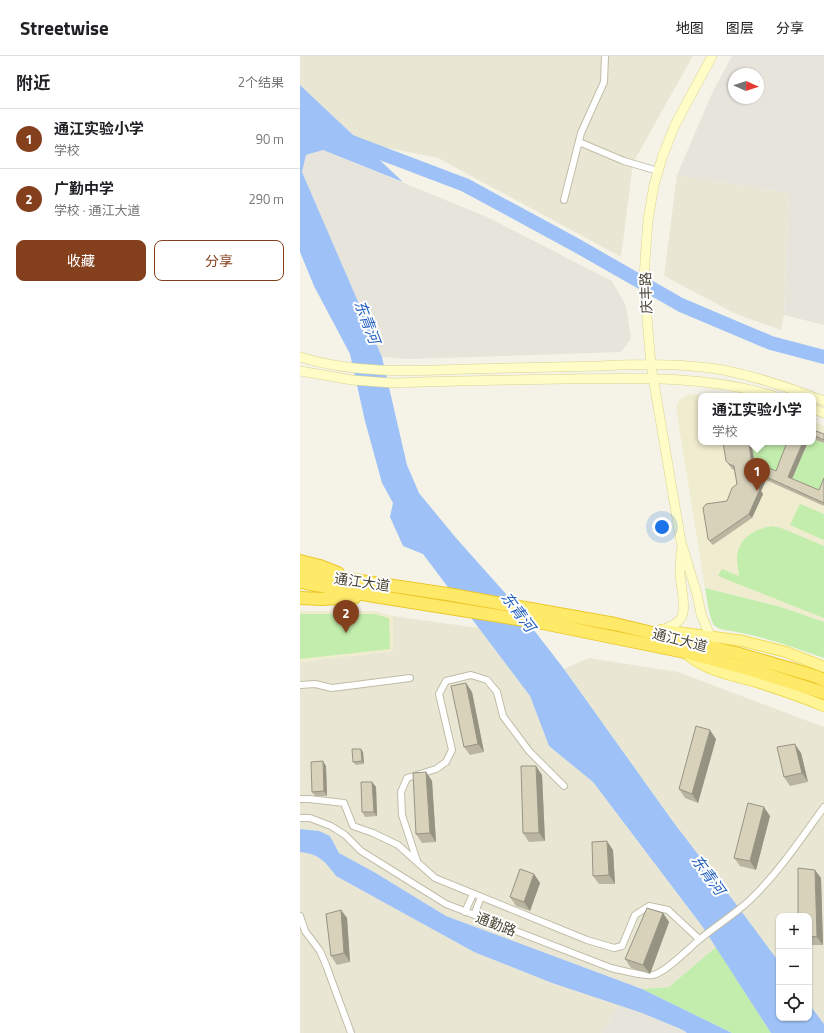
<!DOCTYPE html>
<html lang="zh">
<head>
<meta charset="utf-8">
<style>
	:root { --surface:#fff; --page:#f2f2f2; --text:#202124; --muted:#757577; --line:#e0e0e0; --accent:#843f1d }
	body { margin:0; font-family:"Titillium Web","Noto Sans SC",sans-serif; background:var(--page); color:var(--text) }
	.controls { position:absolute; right:12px; bottom:12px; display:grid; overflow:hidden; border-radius:8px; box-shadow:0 1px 3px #0004 }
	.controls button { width:36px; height:36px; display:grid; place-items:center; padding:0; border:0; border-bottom:1px solid var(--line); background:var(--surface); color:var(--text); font:20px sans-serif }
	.compass { position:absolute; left:428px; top:12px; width:36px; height:36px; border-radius:50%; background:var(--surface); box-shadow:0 1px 3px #0004; rotate:93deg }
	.you { position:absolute; left:362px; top:471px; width:14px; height:14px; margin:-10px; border:3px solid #fff; border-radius:50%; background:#1a73e8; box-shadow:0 0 0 6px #1a73e833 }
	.badge { display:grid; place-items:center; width:26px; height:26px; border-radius:50%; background:var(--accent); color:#fff; font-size:13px; font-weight:700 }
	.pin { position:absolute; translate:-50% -33px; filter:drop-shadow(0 1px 2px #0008) }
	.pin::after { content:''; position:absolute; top:21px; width:14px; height:12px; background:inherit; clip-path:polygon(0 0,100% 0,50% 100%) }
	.popup { position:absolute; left:398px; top:337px; width:118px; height:52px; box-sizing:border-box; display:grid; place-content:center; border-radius:8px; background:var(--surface); filter:drop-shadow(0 1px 3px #0005); font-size:13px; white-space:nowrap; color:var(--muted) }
	.popup b { font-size:15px; color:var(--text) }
	.popup::after { content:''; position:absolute; left:50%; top:100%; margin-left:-8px; border:8px solid transparent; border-top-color:var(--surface) }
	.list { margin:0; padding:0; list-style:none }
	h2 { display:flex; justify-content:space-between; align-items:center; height:52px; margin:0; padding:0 16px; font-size:17px }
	h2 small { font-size:13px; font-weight:400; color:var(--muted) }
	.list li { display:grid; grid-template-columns:26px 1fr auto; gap:12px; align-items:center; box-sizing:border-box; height:60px; padding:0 16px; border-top:1px solid var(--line) }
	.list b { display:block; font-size:15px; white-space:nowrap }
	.list p { margin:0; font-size:13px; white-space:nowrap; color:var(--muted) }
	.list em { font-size:13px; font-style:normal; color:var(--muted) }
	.actions { display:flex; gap:8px; padding:12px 16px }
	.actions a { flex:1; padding:9px 0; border:1px solid var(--accent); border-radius:8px; text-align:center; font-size:14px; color:var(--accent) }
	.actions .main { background:var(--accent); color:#fff }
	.icon { flex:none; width:22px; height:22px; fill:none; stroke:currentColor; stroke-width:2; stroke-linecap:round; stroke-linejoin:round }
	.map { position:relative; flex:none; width:524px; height:977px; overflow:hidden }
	header { display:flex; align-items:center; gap:24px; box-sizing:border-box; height:56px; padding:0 20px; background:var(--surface); border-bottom:1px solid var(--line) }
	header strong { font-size:19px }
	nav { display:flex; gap:22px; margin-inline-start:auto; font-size:14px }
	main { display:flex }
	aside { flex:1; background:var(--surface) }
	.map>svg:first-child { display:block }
	.residential { fill:#e9e7d4 }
	.industrial { fill:#e7e4dc; fill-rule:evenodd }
	.education { fill:#efeccf }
	.green { fill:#c3edac }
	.water { fill:#9ec2f7 }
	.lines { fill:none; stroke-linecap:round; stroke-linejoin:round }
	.river { stroke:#9ec2f7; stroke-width:14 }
	.street-casing { stroke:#c1bda8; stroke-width:8 }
	.secondary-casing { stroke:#d9d492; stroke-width:10 }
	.primary-casing { stroke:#eedd5b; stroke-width:12 }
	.highway-casing { stroke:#ebc82a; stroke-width:14 }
	.street { stroke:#fff; stroke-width:6 }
	.secondary { stroke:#fffcc7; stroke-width:9 }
	.primary { stroke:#fff496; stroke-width:10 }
	.highway { stroke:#ffe968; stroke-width:12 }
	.wall { fill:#bab5a1 }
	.shaded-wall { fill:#979383 }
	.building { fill:#d8d2bb; stroke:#979383 }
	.labels { text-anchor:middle; stroke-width:4; stroke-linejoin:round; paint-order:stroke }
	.street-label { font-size:14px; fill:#494535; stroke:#fff }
	.water-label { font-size:15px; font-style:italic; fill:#2461bf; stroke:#fff }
</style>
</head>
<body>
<header>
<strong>Streetwise</strong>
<nav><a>地图</a><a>图层</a><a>分享</a></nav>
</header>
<main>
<aside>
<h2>附近<small>2个结果</small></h2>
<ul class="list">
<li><span class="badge">1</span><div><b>通江实验小学</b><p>学校</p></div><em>90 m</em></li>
<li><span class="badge">2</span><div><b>广勤中学</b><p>学校 · 通江大道</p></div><em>290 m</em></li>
</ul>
<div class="actions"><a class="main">收藏</a><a>分享</a></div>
</aside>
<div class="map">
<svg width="524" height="977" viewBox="0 0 524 977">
	<rect width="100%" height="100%" fill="#f5f3e7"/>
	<path class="residential" d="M0,0H393L333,107L321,201L138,102L62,87L0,29Z
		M377,119L489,137L484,259L481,274L436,258L364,220Z
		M93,560L179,572L230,640L249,690L293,726L402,870L416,891L369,931L342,933L146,860L74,816L39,797L30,780L19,775L0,773V606L93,595Z
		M289,602L378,616L524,671V968L509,948V860H479V906L433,844L374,767L264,613Z
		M0,796L10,797L26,806L36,820L174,896L252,927L318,949L302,977H0Z"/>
	<path class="industrial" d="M432,0H524V269L484,259L489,137L377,119L413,35ZM434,18H458V42H434Z
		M23,94L187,161L312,225L326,250L331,283L321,296L109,303L82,301L2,116L6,99Z
		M318,949L342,957L383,974L387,977H302Z"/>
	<path class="education" d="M389,338L407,340H401V386H513V366L524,370V566L481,551L405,532L376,351L379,344Z
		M0,555H75L93,560V595L0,606Z"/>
	<path class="green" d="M513,383L524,387V434L522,439L491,425L508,386H513Z
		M451,386H492L479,419L455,407Z
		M500,448L524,458V484L490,469Z
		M472,470L481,472L524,490V562L418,520L422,513L439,520C439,515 437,509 437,504C437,483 454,473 472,470Z
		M405,532L481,551L524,566V602C495,592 466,581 436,576C429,574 421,575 415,570C409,564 407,542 405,532Z
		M0,558H74L89,562L90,593L0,603Z
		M416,891L471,977H432L342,933L369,931Z"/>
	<path class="water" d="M0,29L103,126L23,94L6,99L2,116L82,301L107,409L119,437L156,482L206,538L264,613L374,767L433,844L479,906V962H509V948L524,968V977H471L402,870L293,726L249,690L230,640L123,498L103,490L90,461L93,447L82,427L65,365L50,298L14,230L0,196Z
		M0,773L19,775L30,780L39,797L74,816L146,860L342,933L432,977H387L383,974L342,957L252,927L174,896L36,820C25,805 19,798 0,796Z"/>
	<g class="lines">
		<path class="river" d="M49,85L165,129L274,188L381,249L471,287L524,301"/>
		<defs>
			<path id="street" d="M279,86L324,105L358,115
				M264,144L281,77L304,26L305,0
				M0,629L15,628L32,632L110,622
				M0,743H9L44,747L53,770L73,777L98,789L135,822L287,884L314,892L322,890L335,859L349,850L368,854L399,883
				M0,762H10L31,770L45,779L61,795L146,848L311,912C321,914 344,921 353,919C365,917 389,892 399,884C415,870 434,859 450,844C478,817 501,783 524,751
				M117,805L102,759L101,736L107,722L136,713L146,706L152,694L139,638L146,625L171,619L187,624L197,636L203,660L229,695L264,730
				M165,856L173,838
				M174,859L181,841
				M0,860L5,875L20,895L26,909L51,977"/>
			<path id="secondary" d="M412,0L375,69L363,99L354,129L348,164L345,205L344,227L351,309L381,486L397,538L401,558L410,580L414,584
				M0,301C54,318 113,315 169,313C212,312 256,311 299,310C340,308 383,307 423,314C453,320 482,329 510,340
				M0,315L52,324L91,327C149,325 206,324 264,323C334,322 406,319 474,340
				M513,341L524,345
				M513,353L524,357
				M359,574C366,573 379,568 382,560C386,552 381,529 380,520C380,512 381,503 381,495"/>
			<path id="primary" d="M362,574L443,585L486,596L524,611
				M386,597C405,615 433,619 457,626C479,633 502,641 524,650"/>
			<path id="highway" d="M0,505L20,510L38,517
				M0,516L147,538L315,568L439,598L515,620L524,624
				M0,526L74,540L243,567L385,596L455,615L524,637
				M0,542L22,543L55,541"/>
		</defs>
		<use href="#street" class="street-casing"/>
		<use href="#secondary" class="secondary-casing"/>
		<use href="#primary" class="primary-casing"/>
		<use href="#highway" class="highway-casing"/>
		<use href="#street" class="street"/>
		<use href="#secondary" class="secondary"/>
		<use href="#primary" class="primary"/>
		<use href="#highway" class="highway"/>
	</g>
	<path class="wall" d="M513,374L524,378V387L513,383Z
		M508,386L492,423L519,434L524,422V450L466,424L461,435L463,438L452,462L413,489L411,487L408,483L427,445L437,428L434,414L432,413L426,405L454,407L476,415Z
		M172,636L184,696L170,699L164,691Z
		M416,683L398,747L385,742L379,733Z
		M61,693L63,696L64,708L56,709L53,706Z
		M501,697L508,726L490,730L484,721Z
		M26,710L27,740H15L12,736Z
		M126,716L132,725L136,786L122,787L116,778Z
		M242,719L245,785L229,786L223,777Z
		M72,726L76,731L77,760L65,761L62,756Z
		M470,760L456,814L440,810L434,802Z
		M313,794L315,828H299L293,820Z
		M234,818L240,827L230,855L216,850L210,841Z
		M521,822L523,889H509V860Z
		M41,854L47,862L50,906L37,909L31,900Z
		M363,857L369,866L350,918L331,912L325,903Z"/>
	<path class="shaded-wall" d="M449,386H451L455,407L457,411L451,403Z
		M503,386H508L491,425L488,421Z
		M462,419L466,424L461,435L463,438L452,462L449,458L457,432Z
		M166,627L172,636L184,696L178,688Z
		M410,674L416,683L398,747L392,738Z
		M495,688L501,697L508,726L502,717Z
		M61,693L63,696L64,708L62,705Z
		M23,705L26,710L27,740L24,735Z
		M236,710L242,719L245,785L239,777Z
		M126,716L132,725L136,786L130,777Z
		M72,726L76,731L77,760L74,756Z
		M464,751L470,760L456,814L450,805Z
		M307,785L313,794L315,828L309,819Z
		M515,814L521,822L523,889L517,881Z
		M234,818L240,827L230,855L224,846Z
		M41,854L47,862L50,906L44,897Z
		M363,857L369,866L350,918L343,909Z"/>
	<path class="building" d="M513,374L524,378V384L513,379Z
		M423,386H449L451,403L454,406L476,415L487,386H503L488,421L519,434L524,422V447L462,419L457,432L460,433L449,458L410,485L408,483L403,452L406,448L427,445L432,432L437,428L434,410L429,408L426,405Z
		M166,627L178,688L164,691L151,630Z
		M396,670L410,674L392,738L379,733Z
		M495,688L502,717L484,721L477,691Z
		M52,693H61L62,705L53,706Z
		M23,705L24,735L12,736L11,706Z
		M221,710H236L239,777H223Z
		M126,716L130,777L116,778L113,717Z
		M61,726H72L74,756H62Z
		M448,747L464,751L450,805L434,802Z
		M307,785L309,819L293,820L292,786Z
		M498,812L515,814L517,881L509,880V860H498Z
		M220,813L234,818L224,846L210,841Z
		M347,852L363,857L343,909L325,903Z
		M41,854L44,897L31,900L26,858Z"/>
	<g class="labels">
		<g class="street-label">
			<text transform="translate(346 237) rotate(-92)" y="5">庆丰路</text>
			<text transform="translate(62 526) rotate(8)" y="5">通江大道</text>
			<text transform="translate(380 584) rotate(14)" y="5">通江大道</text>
			<text transform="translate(196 868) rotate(21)" y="5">通勤路</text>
		</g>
		<g class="water-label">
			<text transform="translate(67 266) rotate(69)" y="5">东青河</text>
			<text transform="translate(218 556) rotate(53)" y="5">东青河</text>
			<text transform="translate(408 819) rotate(54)" y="5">东青河</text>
		</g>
	</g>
</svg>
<div class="controls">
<button>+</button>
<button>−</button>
<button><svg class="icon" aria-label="locate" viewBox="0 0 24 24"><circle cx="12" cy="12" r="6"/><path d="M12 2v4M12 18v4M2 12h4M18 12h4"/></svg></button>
</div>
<svg class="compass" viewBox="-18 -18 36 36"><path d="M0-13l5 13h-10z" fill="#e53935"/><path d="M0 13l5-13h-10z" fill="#757577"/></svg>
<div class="you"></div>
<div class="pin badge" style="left:457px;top:435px">1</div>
<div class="popup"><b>通江实验小学</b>学校</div>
<div class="pin badge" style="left:46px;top:577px">2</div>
</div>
</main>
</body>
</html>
